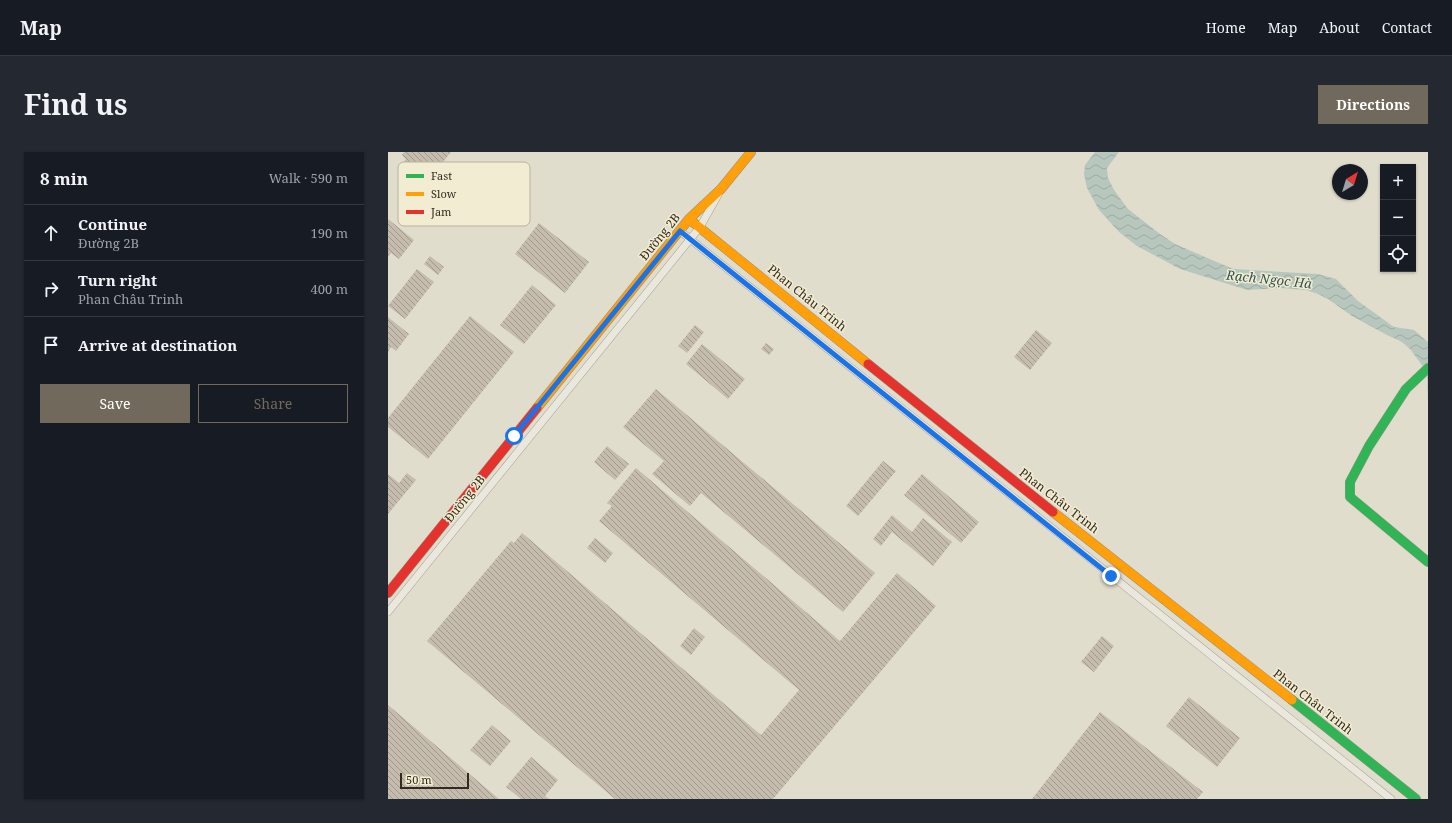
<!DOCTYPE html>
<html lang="en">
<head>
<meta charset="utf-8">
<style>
	:root { --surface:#171b24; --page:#242831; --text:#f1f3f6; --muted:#9ea1a6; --line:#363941; --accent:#71695b }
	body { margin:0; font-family:"Noto Serif",serif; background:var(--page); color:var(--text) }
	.controls { position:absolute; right:12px; top:12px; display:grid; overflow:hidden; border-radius:0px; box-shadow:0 1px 3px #0004 }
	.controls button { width:36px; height:36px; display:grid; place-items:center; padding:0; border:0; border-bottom:1px solid var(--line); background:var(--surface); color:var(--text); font:20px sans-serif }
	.compass { position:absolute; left:944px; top:12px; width:36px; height:36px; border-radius:50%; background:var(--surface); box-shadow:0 1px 3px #0004; rotate:38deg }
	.scale { position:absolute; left:12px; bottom:10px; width:69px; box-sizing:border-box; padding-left:4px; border:2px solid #342b1e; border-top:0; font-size:11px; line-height:14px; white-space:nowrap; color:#342b1e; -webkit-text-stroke:3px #f2ecd2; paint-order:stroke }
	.stop { position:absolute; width:12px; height:12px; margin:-9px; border:3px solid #1a73e8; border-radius:50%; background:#fff }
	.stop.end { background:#1a73e8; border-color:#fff; box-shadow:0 1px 4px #0008 }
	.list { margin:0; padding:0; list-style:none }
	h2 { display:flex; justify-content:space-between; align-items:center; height:52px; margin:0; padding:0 16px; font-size:17px }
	h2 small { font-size:13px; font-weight:400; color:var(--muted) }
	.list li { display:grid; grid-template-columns:26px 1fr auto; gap:12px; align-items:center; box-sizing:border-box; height:56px; padding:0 16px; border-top:1px solid var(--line) }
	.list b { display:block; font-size:15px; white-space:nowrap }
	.list p { margin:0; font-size:13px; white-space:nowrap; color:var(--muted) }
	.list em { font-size:13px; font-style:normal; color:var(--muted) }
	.actions { display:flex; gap:8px; padding:12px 16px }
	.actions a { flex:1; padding:9px 0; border:1px solid var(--accent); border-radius:0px; text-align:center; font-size:14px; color:var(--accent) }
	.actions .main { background:var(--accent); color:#fff }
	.icon { flex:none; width:22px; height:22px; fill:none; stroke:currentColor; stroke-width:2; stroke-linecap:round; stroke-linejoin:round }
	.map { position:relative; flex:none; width:1040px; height:647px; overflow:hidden; border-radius:0px }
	header { display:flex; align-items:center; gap:24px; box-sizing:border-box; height:56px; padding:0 20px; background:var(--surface); border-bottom:1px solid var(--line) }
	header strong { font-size:19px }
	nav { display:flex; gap:22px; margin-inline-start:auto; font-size:14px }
	.intro { display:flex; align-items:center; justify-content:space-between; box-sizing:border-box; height:96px; padding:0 24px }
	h1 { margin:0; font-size:28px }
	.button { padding:10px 18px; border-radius:0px; background:var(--accent); color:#fff; font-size:14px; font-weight:700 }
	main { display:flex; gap:24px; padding:0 24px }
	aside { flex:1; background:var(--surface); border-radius:0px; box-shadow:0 1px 3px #0004 }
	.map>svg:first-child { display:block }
	.water { fill:url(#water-waves) }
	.building { fill:url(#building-back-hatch) }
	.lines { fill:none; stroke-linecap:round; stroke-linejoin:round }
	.street-casing { stroke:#a6a295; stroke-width:8 }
	.fast-casing { stroke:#969185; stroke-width:10 }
	.slow-casing { stroke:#969185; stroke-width:10 }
	.jam-casing { stroke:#969185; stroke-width:10 }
	.street { stroke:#eae7dd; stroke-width:7 }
	.fast { stroke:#30b455; stroke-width:9 }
	.slow { stroke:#ff9f0a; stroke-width:9 }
	.jam { stroke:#e5322d; stroke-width:9 }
	.route { stroke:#1a73e8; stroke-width:5 }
	.labels { text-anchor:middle; stroke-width:3; stroke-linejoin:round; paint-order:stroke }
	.street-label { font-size:12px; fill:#342b1e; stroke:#f2ecd2 }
	.water-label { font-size:13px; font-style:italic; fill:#2f5253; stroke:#f2ecd2 }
	.key { fill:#f2ecd2; stroke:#b9b29c; stroke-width:1 }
	.key-label { font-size:11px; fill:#342b1e }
</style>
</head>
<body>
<header>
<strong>Map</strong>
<nav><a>Home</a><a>Map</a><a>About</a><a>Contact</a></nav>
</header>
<div class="intro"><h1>Find us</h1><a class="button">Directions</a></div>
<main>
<aside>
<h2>8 min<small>Walk · 590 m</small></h2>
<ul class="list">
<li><svg class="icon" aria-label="ahead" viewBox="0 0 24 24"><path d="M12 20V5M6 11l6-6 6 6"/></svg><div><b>Continue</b><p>Đường 2B</p></div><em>190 m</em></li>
<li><svg class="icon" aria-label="right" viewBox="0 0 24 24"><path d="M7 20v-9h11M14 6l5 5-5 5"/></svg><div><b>Turn right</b><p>Phan Châu Trinh</p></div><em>400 m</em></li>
<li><svg class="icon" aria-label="arrive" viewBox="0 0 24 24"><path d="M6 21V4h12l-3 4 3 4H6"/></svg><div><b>Arrive at destination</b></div></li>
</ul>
<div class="actions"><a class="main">Save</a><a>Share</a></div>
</aside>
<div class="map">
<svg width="1040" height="647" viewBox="0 0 1040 647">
	<defs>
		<pattern id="water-waves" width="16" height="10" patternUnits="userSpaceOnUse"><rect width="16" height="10" fill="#b7c7be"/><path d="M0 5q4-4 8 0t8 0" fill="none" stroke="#9eaba3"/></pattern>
		<pattern id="building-back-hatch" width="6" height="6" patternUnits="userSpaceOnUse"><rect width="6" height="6" fill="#c5bcad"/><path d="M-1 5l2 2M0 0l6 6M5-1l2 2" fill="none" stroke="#a1998c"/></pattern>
	</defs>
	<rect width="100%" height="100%" fill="#e1ddcc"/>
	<path class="water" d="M707,0H731L719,16L720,26L726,38L740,57L772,82L787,92L845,117L930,122L948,127L970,149L1006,175L1026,178L1040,190V252L1039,220L1022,197L1014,190L999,183L964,164L940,147L930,142L918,138L892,136L859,138L792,117L749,94L731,80L711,58L699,36L696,22L697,13Z"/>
	<path class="building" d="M16,0H63L36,34L12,15L18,7L14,3Z
		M0,67L26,88L11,107L3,101L0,105Z
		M151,71L201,110L177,141L127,102Z
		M42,104L56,115L50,123L36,112Z
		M29,117L46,130L17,167L0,154Z
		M144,133L168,153L136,192L112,173Z
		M82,164L126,200L40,307L0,275V266Z
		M0,165L21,182L8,199L3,195L0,200Z
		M307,173L316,180L299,201L290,194Z
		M648,178L664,191L642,218L626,205Z
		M378,191L386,197L381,203L373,197Z
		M314,192L357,227L340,247L298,212Z
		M268,237L487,421L455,460L313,341L302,354L264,322L276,309L235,275Z
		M219,294L241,312L227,328L206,310Z
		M495,309L508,319L470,364L458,354Z
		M248,316L452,489L509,421L548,454L385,647H227L39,489L123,389L126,391L134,381L373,583L411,538L211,369L224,354L219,351Z
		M19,321L28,328L0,362V322L11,331Z
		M534,322L591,370L573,391L516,343Z
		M504,363L524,380L535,366L564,390L545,414L504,380L493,394L485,387Z
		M207,386L225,401L217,411L199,396Z
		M306,476L317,485L303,503L292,494Z
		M714,484L726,494L706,520L693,510Z
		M801,545L852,586L829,615L778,574Z
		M0,553L111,647H0Z
		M712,560L815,640L809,647H644Z
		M104,573L123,589L102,614L82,598Z
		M143,605L170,628L157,644L161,647H133L118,635Z"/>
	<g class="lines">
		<defs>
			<path id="street" d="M292,79L1003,647
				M0,460L312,75L330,43"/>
			<path id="fast" d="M1040,216L1018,237L981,294L962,330V345L1040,410
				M904,548L1028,647"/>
			<path id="slow" d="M301,67L480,212
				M149,256L301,67L333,37L363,0
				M665,360L904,548"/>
			<path id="jam" d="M480,212L665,360
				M0,441L149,256"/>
		</defs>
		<use href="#street" class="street-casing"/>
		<use href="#fast" class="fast-casing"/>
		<use href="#slow" class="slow-casing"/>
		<use href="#jam" class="jam-casing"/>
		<use href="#street" class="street"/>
		<use href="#fast" class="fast"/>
		<use href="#slow" class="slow"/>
		<use href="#jam" class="jam"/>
	</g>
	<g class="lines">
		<path class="route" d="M126,284L292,79L723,424"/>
	</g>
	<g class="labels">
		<g class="street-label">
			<text transform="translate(272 85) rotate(-51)" y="4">Đường 2B</text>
			<text transform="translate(419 146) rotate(39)" y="4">Phan Châu Trinh</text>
			<text transform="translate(77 347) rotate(-51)" y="4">Đường 2B</text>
			<text transform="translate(671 349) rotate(38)" y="4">Phan Châu Trinh</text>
			<text transform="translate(925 550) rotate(38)" y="4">Phan Châu Trinh</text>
		</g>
		<g class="water-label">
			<text transform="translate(881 127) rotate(6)" y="5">Rạch Ngọc Hà</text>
		</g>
	</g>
	<rect x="10" y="10" width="132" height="64" rx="6" class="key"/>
	<rect x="18" y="22" width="18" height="4" fill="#30b455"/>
	<rect x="18" y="40" width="18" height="4" fill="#ff9f0a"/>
	<rect x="18" y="58" width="18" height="4" fill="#e5322d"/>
	<g class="key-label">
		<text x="43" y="28">Fast</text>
		<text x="43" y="46">Slow</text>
		<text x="43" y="64">Jam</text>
	</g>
</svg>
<div class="controls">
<button>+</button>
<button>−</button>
<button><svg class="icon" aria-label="locate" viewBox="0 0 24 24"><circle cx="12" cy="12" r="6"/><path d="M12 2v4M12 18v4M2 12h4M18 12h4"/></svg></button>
</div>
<svg class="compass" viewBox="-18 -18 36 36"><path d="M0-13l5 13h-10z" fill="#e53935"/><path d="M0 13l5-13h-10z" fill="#9ea1a6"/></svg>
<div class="scale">50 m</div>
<div class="stop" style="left:126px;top:284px"></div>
<div class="stop end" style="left:723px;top:424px"></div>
</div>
</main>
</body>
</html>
